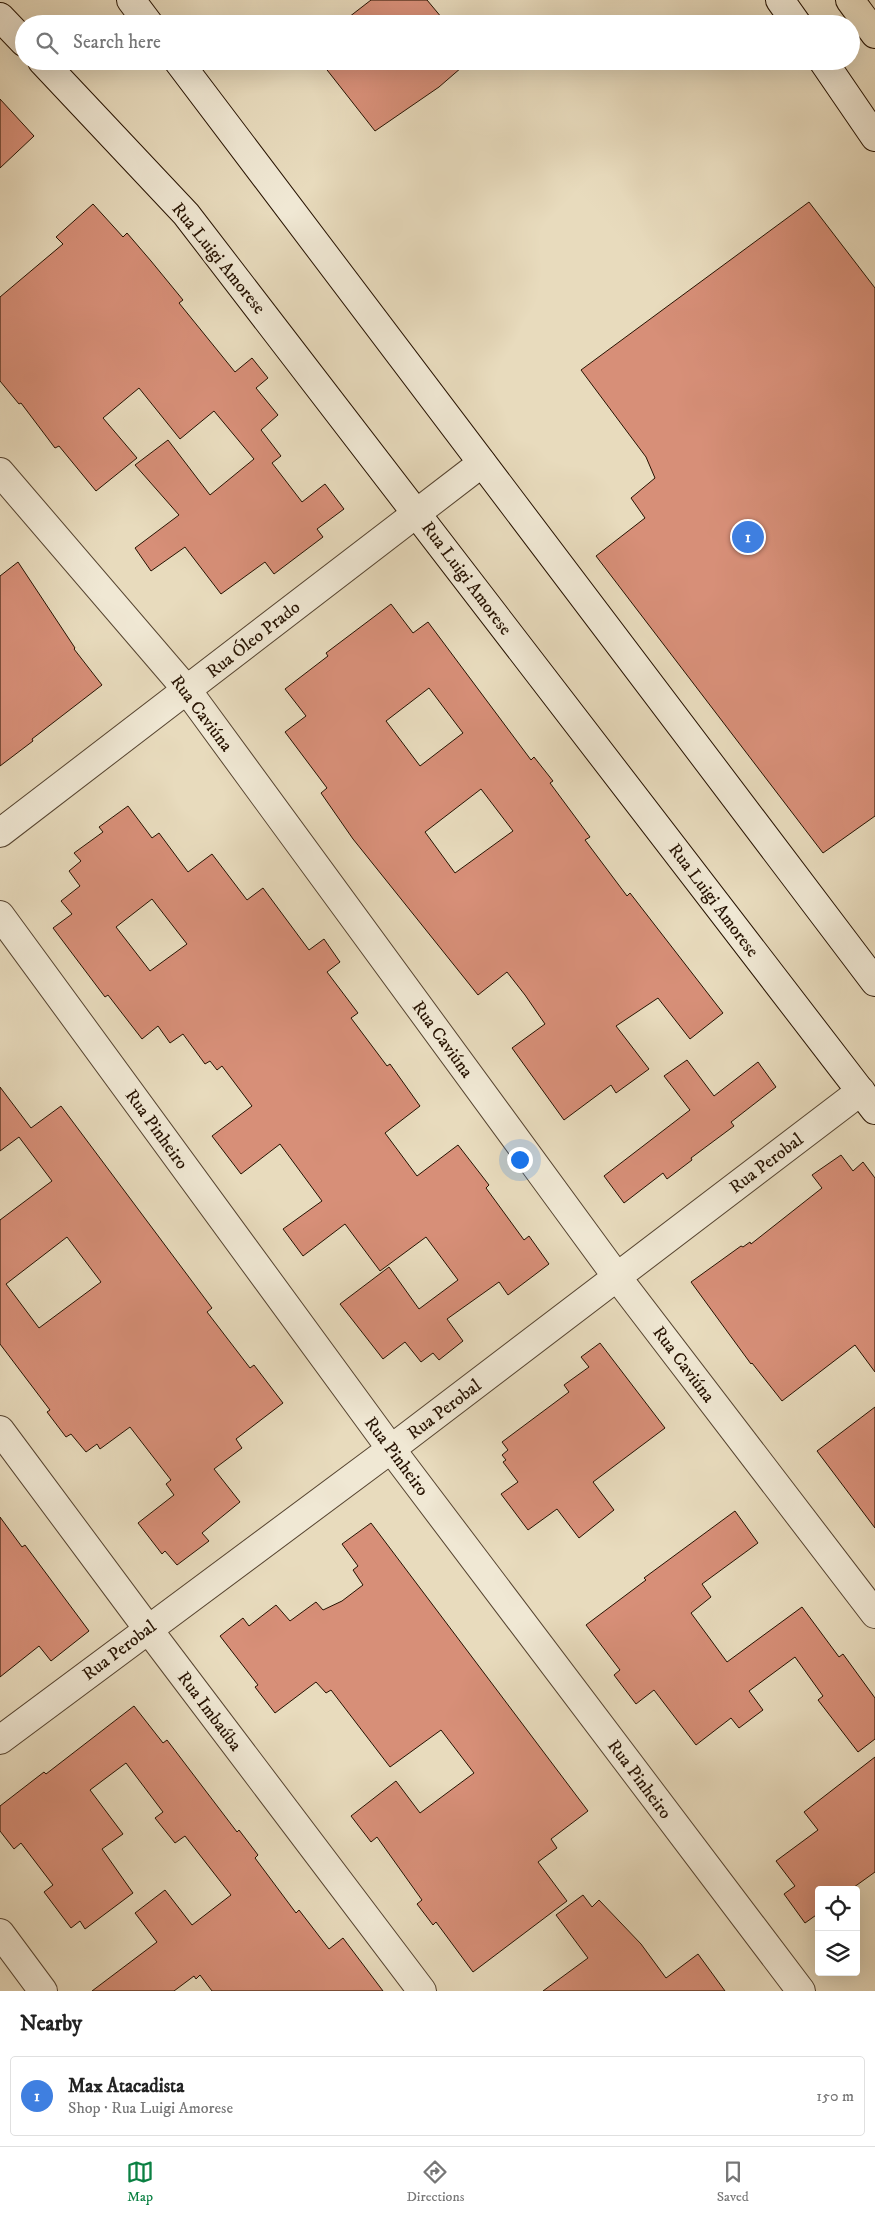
<!DOCTYPE html>
<html lang="en">
<head>
<meta charset="utf-8">
<style>
	:root { --surface:#fff; --page:#f2f2f2; --text:#222; --muted:#767676; --line:#e0e0e0; --accent:#0b8043 }
	body { margin:0; font-family:"IM FELL DW Pica",serif; background:var(--page); color:var(--text) }
	.controls { position:absolute; right:15px; bottom:15px; display:grid; overflow:hidden; border-radius:5px; box-shadow:0 5px 20px #0002 }
	.controls button { width:45px; height:45px; display:grid; place-items:center; padding:0; border:0; border-bottom:1px solid var(--line); background:var(--surface); color:var(--text); font:25px sans-serif }
	.you { position:absolute; left:519px; top:1159px; width:18px; height:18px; margin:-12px; border:4px solid #fff; border-radius:50%; background:#1a73e8; box-shadow:0 0 0 8px #1a73e833 }
	.badge { display:grid; place-items:center; width:32px; height:32px; border-radius:50%; background:var(--accent); color:#fff; font-size:16px; font-weight:700 }
	.pin { position:absolute; translate:-50% -50%; border:2px solid #fff; box-shadow:0 1px 5px #0006 }
	.list { margin:0; padding:0; list-style:none }
	h2 { display:flex; justify-content:space-between; align-items:center; height:65px; margin:0; padding:0 20px; font-size:21px }
	h2 small { font-size:16px; font-weight:400; color:var(--muted) }
	.list li { display:grid; grid-template-columns:32px 1fr auto; gap:15px; align-items:center; box-sizing:border-box; height:80px; margin:0 10px 10px; padding:0 10px; border:1px solid var(--line); border-radius:5px }
	.list b { display:block; font-size:19px; white-space:nowrap }
	.list p { margin:0; font-size:16px; white-space:nowrap; color:var(--muted) }
	.list em { font-size:16px; font-style:normal; color:var(--muted) }
	.icon { flex:none; width:28px; height:28px; fill:none; stroke:currentColor; stroke-width:2; stroke-linecap:round; stroke-linejoin:round }
	.map { position:relative; flex:none; width:875px; height:1991px; overflow:hidden }
	.search { position:absolute; background:var(--surface); box-shadow:0 5px 20px #0002; left:15px; right:15px; top:15px; height:55px; display:flex; align-items:center; gap:12px; box-sizing:border-box; padding:0 18px; border-radius:28px; color:var(--muted); font-size:19px }
	.sheet { height:155px; background:var(--surface) }
	nav { display:flex; justify-content:space-around; align-items:center; box-sizing:border-box; height:70px; border-top:1px solid var(--line); background:var(--surface); font-size:14px; color:var(--muted) }
	nav a { display:grid; justify-items:center; gap:2px }
	nav .on { color:var(--accent) }
	.map>svg:first-child { display:block }
	.building { fill:#d78f78; stroke:#261201; fill-rule:evenodd }
	.lines { fill:none; stroke-linecap:round; stroke-linejoin:round }
	.street-casing { stroke:#564430; stroke-width:30 }
	.secondary-casing { stroke:#261201; stroke-width:30 }
	.highway-casing { stroke:#261201; stroke-width:30 }
	.street { stroke:#f0e8d4; stroke-width:28 }
	.secondary { stroke:#f0e8d4; stroke-width:28 }
	.highway { stroke:#e8dbbd; stroke-width:28 }
	.labels { text-anchor:middle; stroke-width:5; stroke-linejoin:round; paint-order:stroke }
	.street-label { font-size:18px; fill:#261201; stroke:#f0e8d4 }
</style>
</head>
<body>
<div class="map">
<svg width="875" height="1991" viewBox="0 0 875 1991">
	<rect width="100%" height="100%" fill="#e8dbbd"/>
	<filter id="stains"><feTurbulence type="fractalNoise" baseFrequency=".004" numOctaves="4"/><feColorMatrix values="0 0 0 0 .2 0 0 0 0 .09 0 0 0 0 .02 0 0 0 .5 -.17"/></filter>
	<radialGradient id="worn" r=".72"><stop offset=".6" stop-color="#630" stop-opacity="0"/><stop offset="1" stop-color="#630" stop-opacity=".3"/></radialGradient>
	<path class="building" d="M371,0H427L447,24H340Z
		M320,61H469L439,87L375,131Z
		M0,99L34,136L0,168Z
		M809,202L875,288V816L823,853L596,556L645,518L631,498L655,478L646,457L581,370Z
		M93,204L123,237L127,233L151,261L183,300L179,303L235,372L252,358L268,378L256,388L278,415L261,430L281,456L272,463L302,502L325,484L344,509L317,529L323,537L274,574L265,562L221,594L185,547L151,571L135,548L179,515L135,465L168,440L210,495L254,459L214,411L180,439L139,388L103,418L137,458L96,491L59,446L55,448L21,403L19,404L0,381V297L63,244L56,237Z
		M18,562L75,648L74,649L102,685L32,739L33,741L0,766V576Z
		M391,604L413,633L428,622L531,760L534,757L553,781L550,783L590,837L585,840L627,896L630,893L723,1013L690,1039L658,998L616,1026L649,1069L616,1093L611,1085L564,1120L512,1048L545,1024L525,995L507,972L478,995L353,839L321,793L327,788L285,732L306,716L285,689L328,656L326,653ZM429,688L463,733L420,766L386,721ZM481,789L513,831L455,873L425,832Z
		M128,806L152,838L159,833L188,872L212,854L247,900L263,888L309,950L324,939L340,962L327,972L358,1013L351,1018L387,1066L390,1064L420,1106L385,1133L417,1176L458,1145L489,1185L486,1188L524,1240L529,1236L549,1264L508,1295L499,1282L447,1319L463,1341L439,1360L433,1353L421,1362L405,1342L383,1359L340,1304L389,1267L419,1309L458,1280L426,1237L380,1271L345,1224L303,1256L283,1229L322,1201L280,1144L241,1174L212,1136L252,1106L222,1066L217,1070L210,1061L205,1064L183,1034L170,1043L158,1026L142,1039L108,995L105,997L53,928L72,914L61,901L80,886L69,871L81,861L74,853L103,832L99,827ZM152,899L187,944L150,971L116,927Z
		M687,1060L714,1096L758,1062L776,1087L731,1122L734,1126L691,1158L692,1160L667,1179L663,1173L624,1203L604,1176L690,1110L664,1076Z
		M0,1087L31,1128L61,1106L212,1308L207,1312L250,1368L254,1365L283,1403L236,1439L242,1448L214,1469L240,1502L202,1533L209,1541L177,1565L165,1551L162,1554L138,1523L174,1495L166,1484L171,1480L130,1427L100,1449L97,1444L86,1452L71,1434L66,1437L47,1412L50,1410L0,1344V1220L52,1181L19,1137L0,1151ZM67,1237L101,1282L39,1328L6,1284Z
		M841,1155L853,1171L863,1162L875,1178V1372L855,1345L782,1401L752,1363L751,1364L691,1282L741,1246L743,1247L750,1242L751,1244L822,1188L812,1175Z
		M600,1343L665,1428L593,1482L614,1510L579,1538L557,1509L528,1530L501,1494L518,1482L503,1462L506,1460L502,1455L508,1450L502,1442L569,1392L564,1385L589,1367L581,1357Z
		M875,1407V1528L817,1451Z
		M735,1511L758,1543L702,1584L711,1597L691,1613L727,1662L802,1607L839,1657L843,1654L875,1698V1739L858,1752L818,1700L823,1696L795,1657L749,1691L763,1710L739,1728L731,1718L696,1745L654,1690L636,1704L614,1675L620,1670L586,1625L646,1580L644,1578Z
		M0,1517L22,1547L25,1545L89,1631L51,1661L39,1646L0,1677Z
		M371,1523L588,1811L551,1839L557,1848L538,1862L567,1901L473,1972L436,1922L433,1925L417,1904L422,1900L377,1837L371,1842L351,1816L396,1781L420,1813L474,1773L441,1730L390,1767L331,1690L326,1693L316,1682L275,1713L255,1687L258,1685L220,1636L243,1618L249,1626L276,1605L290,1621L316,1602L323,1610L342,1601L363,1585L353,1570L358,1566L342,1544Z
		M134,1706L163,1743L167,1740L237,1832L239,1830L258,1855L255,1858L296,1913L299,1910L329,1949L343,1938L383,1991H212L200,1975L196,1979L194,1976L174,1991H92L157,1942L135,1913L165,1890L192,1925L231,1895L185,1836L175,1843L155,1818L163,1812L126,1763L90,1790L123,1834L102,1849L133,1893L85,1929L80,1921L71,1928L44,1892L53,1885L21,1843L14,1849L0,1831V1806L44,1772L46,1774Z
		M875,1757V1872L850,1890H819V1913L805,1923L784,1894L795,1886L776,1861L818,1830L804,1812Z
		M583,1895L592,1907L599,1900L641,1944L666,1978L698,1954L725,1991H543L588,1958L556,1915Z"/>
	<g class="lines">
		<defs>
			<path id="street" d="M0,472L187,690L617,1277L875,1614
				M0,833L482,463
				M0,915L391,1449L801,1991
				M0,1430L148,1629L422,1991
				M0,1740L391,1449L861,1091
				M0,1933L43,1991"/>
			<path id="secondary" d="M131,0L149,24
				M780,0L797,24
				M0,17L24,42
				M42,61L186,214L875,1110
				M178,61L875,982
				M823,61L875,137"/>
			<path id="highway" d="M850,0L875,34"/>
		</defs>
		<use href="#street" class="street-casing"/>
		<use href="#secondary" class="secondary-casing"/>
		<use href="#highway" class="highway-casing"/>
		<use href="#street" class="street"/>
		<use href="#secondary" class="secondary"/>
		<use href="#highway" class="highway"/>
	</g>
	<g class="labels">
		<g class="street-label">
			<text transform="translate(219 258) rotate(51)" y="6">Rua Luigi Amorese</text>
			<text transform="translate(467 578) rotate(53)" y="6">Rua Luigi Amorese</text>
			<text transform="translate(253 639) rotate(-38)" y="6">Rua Óleo Prado</text>
			<text transform="translate(202 713) rotate(53)" y="6">Rua Caviúna</text>
			<text transform="translate(714 900) rotate(53)" y="6">Rua Luigi Amorese</text>
			<text transform="translate(443 1039) rotate(54)" y="6">Rua Caviúna</text>
			<text transform="translate(157 1129) rotate(54)" y="6">Rua Pinheiro</text>
			<text transform="translate(766 1163) rotate(-37)" y="6">Rua Perobal</text>
			<text transform="translate(684 1364) rotate(53)" y="6">Rua Caviúna</text>
			<text transform="translate(444 1409) rotate(-37)" y="6">Rua Perobal</text>
			<text transform="translate(397 1456) rotate(53)" y="6">Rua Pinheiro</text>
			<text transform="translate(119 1650) rotate(-37)" y="6">Rua Perobal</text>
			<text transform="translate(210 1711) rotate(53)" y="6">Rua Imbaúba</text>
			<text transform="translate(640 1779) rotate(53)" y="6">Rua Pinheiro</text>
		</g>
	</g>
	<rect width="100%" height="100%" filter="url(#stains)"/>
	<rect width="100%" height="100%" fill="url(#worn)"/>
</svg>
<div class="controls">
<button><svg class="icon" aria-label="locate" viewBox="0 0 24 24"><circle cx="12" cy="12" r="6"/><path d="M12 2v4M12 18v4M2 12h4M18 12h4"/></svg></button>
<button><svg class="icon" aria-label="layers" viewBox="0 0 24 24"><path d="M12 4l9 5-9 5-9-5zM3 14l9 5 9-5"/></svg></button>
</div>
<div class="you"></div>
<div class="pin badge" style="left:748px;top:537px;background:#3f7fe0">1</div>
<div class="search"><svg class="icon" aria-label="search" viewBox="0 0 24 24"><circle cx="10" cy="10" r="6"/><path d="M15 15l6 6"/></svg>Search here</div>
</div>
<section class="sheet">
<h2>Nearby<small></small></h2>
<ul class="list">
<li><span class="badge" style="background:#3f7fe0">1</span><div><b>Max Atacadista</b><p>Shop · Rua Luigi Amorese</p></div><em>150 m</em></li>
</ul>
</section>
<nav>
<a class="on"><svg class="icon" aria-label="map" viewBox="0 0 24 24"><path d="M3 6l6-2 6 2 6-2v14l-6 2-6-2-6 2zM9 4v14M15 6v14"/></svg>Map</a>
<a><svg class="icon" aria-label="directions" viewBox="0 0 24 24"><path d="M12 3l9 9-9 9-9-9zM9 14v-3h6M13 9l2 2-2 2"/></svg>Directions</a>
<a><svg class="icon" aria-label="saved" viewBox="0 0 24 24"><path d="M7 4h10v16l-5-4-5 4z"/></svg>Saved</a>
</nav>
</body>
</html>
